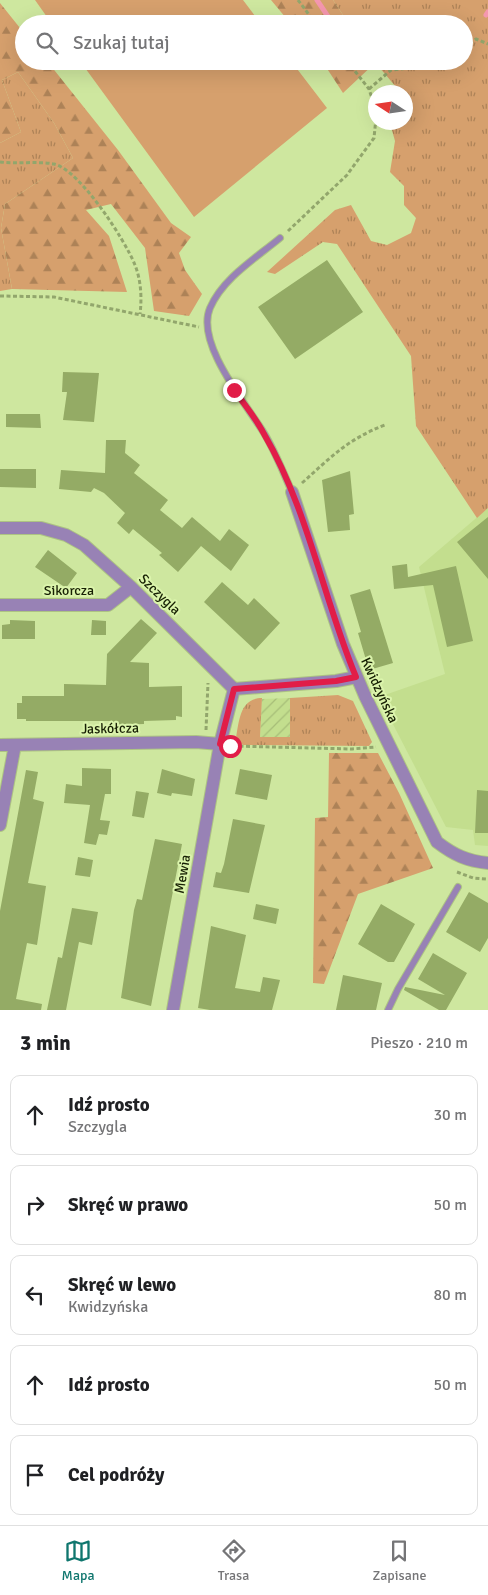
<!DOCTYPE html>
<html lang="pl">
<head>
<meta charset="utf-8">
<style>
	:root { --surface:#fff; --page:#f6f6f6; --text:#202124; --muted:#757577; --line:#e0e0e0; --accent:#0f766e }
	body { margin:0; font-family:Signika,sans-serif; background:var(--page); color:var(--text) }
	.compass { position:absolute; left:368px; top:85px; width:45px; height:45px; border-radius:50%; background:var(--surface); box-shadow:0 5px 20px #0002; rotate:282deg }
	.stop { position:absolute; width:15px; height:15px; margin:-11px; border:4px solid #e11d48; border-radius:50%; background:#fff }
	.stop.end { background:#e11d48; border-color:#fff; box-shadow:0 1px 5px #0008 }
	.list { margin:0; padding:0; list-style:none }
	h2 { display:flex; justify-content:space-between; align-items:center; height:65px; margin:0; padding:0 20px; font-size:21px }
	h2 small { font-size:16px; font-weight:400; color:var(--muted) }
	.list li { display:grid; grid-template-columns:32px 1fr auto; gap:15px; align-items:center; box-sizing:border-box; height:80px; margin:0 10px 10px; padding:0 10px; border:1px solid var(--line); border-radius:10px }
	.list b { display:block; font-size:19px; white-space:nowrap }
	.list p { margin:0; font-size:16px; white-space:nowrap; color:var(--muted) }
	.list em { font-size:16px; font-style:normal; color:var(--muted) }
	.icon { flex:none; width:28px; height:28px; fill:none; stroke:currentColor; stroke-width:2; stroke-linecap:round; stroke-linejoin:round }
	.map { position:relative; flex:none; width:488px; height:1010px; overflow:hidden }
	.search { position:absolute; background:var(--surface); box-shadow:0 5px 20px #0002; left:15px; right:15px; top:15px; height:55px; display:flex; align-items:center; gap:12px; box-sizing:border-box; padding:0 18px; border-radius:28px; color:var(--muted); font-size:19px }
	.sheet { height:515px; background:var(--surface) }
	nav { display:flex; justify-content:space-around; align-items:center; box-sizing:border-box; height:70px; border-top:1px solid var(--line); background:var(--surface); font-size:14px; color:var(--muted) }
	nav a { display:grid; justify-items:center; gap:2px }
	nav .on { color:var(--accent) }
	.map>svg:first-child { display:block }
	.built { fill:#c3de8e }
	.industrial { fill:url(#industrial-furrows) }
	.grass { fill:url(#grass-tufts) }
	.forest { fill:url(#forest-firs) }
	.pitch { fill:#d6a06d }
	.lines { fill:none; stroke-linecap:round; stroke-linejoin:round }
	.stream { stroke:#f597af; stroke-width:5 }
	.building { fill:#94ab65 }
	.lane-casing { stroke:#adc383; stroke-width:8 }
	.street-casing { stroke:#adc383; stroke-width:14 }
	.path { stroke:#92a66c; stroke-width:3; stroke-dasharray:4 2.5; stroke-linecap:butt }
	.lane { stroke:#9882b5; stroke-width:6 }
	.street { stroke:#9882b5; stroke-width:12 }
	.route { stroke:#e11d48; stroke-width:6 }
	.labels { text-anchor:middle; stroke-width:4; stroke-linejoin:round; paint-order:stroke }
	.street-label { font-size:14px; fill:#161f03; stroke:#dbf4ac }
</style>
</head>
<body>
<div class="map">
<svg width="488" height="1010" viewBox="0 0 488 1010">
	<defs>
		<pattern id="industrial-furrows" width="10" height="10" patternUnits="userSpaceOnUse" patternTransform="scale(1.25)"><rect width="10" height="10" fill="#c3de8e"/><path d="M-1 1l2-2M0 10L10 0M9 11l2-2" fill="none" stroke="#a7be79"/></pattern>
		<pattern id="grass-tufts" width="24" height="20" patternUnits="userSpaceOnUse" patternTransform="scale(1.25)"><rect width="24" height="20" fill="#d6a06d"/><path d="M3 7l-1-3M5 7V3M7 7l1-3M15 17l-1-3M17 17v-4M19 17l1-3" fill="none" stroke="#ad8257"/></pattern>
		<pattern id="forest-firs" width="22" height="20" patternUnits="userSpaceOnUse" patternTransform="scale(1.25)"><rect width="22" height="20" fill="#d6a06d"/><path d="M5 1l3.5 6h-7zM16 11l3.5 6h-7z" fill="#ad8257"/></pattern>
	</defs>
	<rect width="100%" height="100%" fill="#cee79f"/>
	<path class="built" d="M488,508V846L475,845L473,830L446,827L379,697L445,674L419,567Z"/>
	<path class="industrial" d="M290,698V737H260L262,699Z"/>
	<path class="grass" d="M333,0H488V508L477,518L416,426L411,356L337,244L323,242L275,274L267,272L335,210L351,205L371,241L387,245L411,233L416,218L404,205V186L390,172L395,141L390,123L406,122V92H392L396,87L374,61H464V24H349Z
		M18,72L54,123L73,158L5,204L1,228L12,289L0,291V143L21,132L2,80Z
		M338,695L353,701L372,742L369,746L244,745L235,743C239,725 238,698 262,698L260,737H290V698Z"/>
	<path class="forest" d="M271,0H333L349,24H291Z
		M0,3L24,33V61H47L118,150L171,223L191,237L179,253L185,270L202,294L189,316L154,311L145,248L111,204L86,210L109,236L127,292L12,289L1,228L5,204L73,158L54,123L18,72L2,80L21,132L0,143Z
		M322,61H374L375,63L343,93Z
		M329,753H378L399,793L433,868L358,894L324,984L313,983L315,818L328,817Z"/>
	<path class="pitch" d="M35,0H243L261,24H52Z
		M80,61H291L327,108L194,217Z"/>
	<g class="lines">
		<path class="stream" d="M317,0L333,24
			M486,15L488,12"/>
	</g>
	<path class="building" d="M327,260L363,312L295,359L258,307Z
		M63,372L99,373L94,422L63,420L67,392H62Z
		M6,414H40L41,428L6,427Z
		M106,440H126L125,453L140,465L134,473L168,500L160,510L182,528L192,517L220,541L229,529L249,545L231,571L201,546L178,572L159,555L162,553L133,529L129,534L117,523L125,513L104,493L94,488L91,492L59,489L61,470L105,473Z
		M0,469H36V488L0,487Z
		M350,471L354,514L349,515L350,530L328,532L322,480Z
		M488,517V579L457,542Z
		M48,550L77,573L66,588L35,567Z
		M407,564L408,577L456,566L473,641L447,647L433,585L394,589L392,566Z
		M222,582L248,605L254,598L280,623L255,650L204,602Z
		M370,589L393,663L369,670L358,633L361,632L350,595Z
		M141,619L157,633L130,662L149,663V687L182,686V717L176,716V720L144,721V724L113,725V721H26V719H17V703H22V696H64V684L106,685L107,654Z
		M10,620L35,621V639H2V625L10,624Z
		M92,620L106,621V635H91Z
		M82,768L111,769V794H105L100,820L110,821L107,835L99,834L96,845L84,843L90,805L64,803L66,784L82,786Z
		M162,769L195,779L192,796L172,793L171,796L157,793Z
		M240,769L272,775L267,800L235,794Z
		M26,770L38,772L33,799L44,802L28,883L46,886L37,945L27,943L16,999L42,1004L41,1010H0V911Z
		M477,790L488,791V833H475Z
		M136,791L149,793L144,818L132,816Z
		M233,819L265,825L249,893L213,887L216,872L221,873L224,864Z
		M155,839L182,844L151,1006L121,998L134,910L137,899L142,900Z
		M78,857L93,860L90,877L75,875Z
		M469,892L488,903V938L480,952L446,932Z
		M256,904L279,909L276,924L253,919Z
		M381,904L415,924L394,962H388L358,944Z
		M72,908L98,912L92,945L79,942L66,1010H47L58,957L62,958Z
		M211,926L246,935L235,988L260,992L263,977L280,980L272,1010H210L198,1008Z
		M433,953L467,973L446,1010H439L404,990L405,987L445,995L418,979Z
		M343,975L382,983L376,1010H336Z"/>
	<g class="lines">
		<defs>
			<path id="lane" d="M280,238C256,258 223,278 210,308C195,343 246,404 264,433C275,451 283,472 292,492
				M388,1010L398,989L458,887"/>
			<path id="street" d="M292,492L343,644L365,696L437,842C454,855 467,861 488,863
				M0,528H41L66,535L84,545L131,587L234,689
				M0,605H108L131,587
				M234,689L336,681L357,677
				M0,745L196,742L220,744
				M0,825L15,745
				M173,1010L220,744L234,689"/>
		</defs>
		<use href="#lane" class="lane-casing"/>
		<use href="#street" class="street-casing"/>
		<path class="path" d="M298,0L316,24
			M464,47L476,39L488,44
			M347,61L369,89L376,111
			M369,89L391,70L441,65L446,61
			M0,162C17,164 37,161 54,164C80,170 125,240 135,265C141,280 142,298 140,314
			M288,231L347,175L374,138L376,118
			M0,296L54,297L199,327
			M302,483C331,457 348,439 385,425
			M206,730L208,683
			M233,746L352,749L376,747
			M457,872L473,878L487,879"/>
		<use href="#lane" class="lane"/>
		<use href="#street" class="street"/>
	</g>
	<g class="lines">
		<path class="route" d="M230,746L220,744L234,689L336,681L356,677C323,598 308,509 264,434C256,418 244,404 234,390"/>
	</g>
	<g class="labels">
		<g class="street-label">
			<text x="69" y="595">Sikorcza</text>
			<text transform="translate(160 594) rotate(44)" y="5">Szczygla</text>
			<text transform="translate(380 690) rotate(65)" y="5">Kwidzyńska</text>
			<text transform="translate(110 728) rotate(-1)" y="5">Jaskółcza</text>
			<text transform="translate(182 874) rotate(-80)" y="5">Mewia</text>
		</g>
	</g>
</svg>
<svg class="compass" viewBox="-18 -18 36 36"><path d="M0-13l5 13h-10z" fill="#e53935"/><path d="M0 13l5-13h-10z" fill="#757577"/></svg>
<div class="stop" style="left:230px;top:746px"></div>
<div class="stop end" style="left:234px;top:390px"></div>
<div class="search"><svg class="icon" aria-label="search" viewBox="0 0 24 24"><circle cx="10" cy="10" r="6"/><path d="M15 15l6 6"/></svg>Szukaj tutaj</div>
</div>
<section class="sheet">
<h2>3 min<small>Pieszo · 210 m</small></h2>
<ul class="list">
<li><svg class="icon" aria-label="ahead" viewBox="0 0 24 24"><path d="M12 20V5M6 11l6-6 6 6"/></svg><div><b>Idź prosto</b><p>Szczygla</p></div><em>30 m</em></li>
<li><svg class="icon" aria-label="right" viewBox="0 0 24 24"><path d="M7 20v-9h11M14 6l5 5-5 5"/></svg><div><b>Skręć w prawo</b></div><em>50 m</em></li>
<li><svg class="icon" aria-label="left" viewBox="0 0 24 24"><path d="M17 20v-9H6M10 6l-5 5 5 5"/></svg><div><b>Skręć w lewo</b><p>Kwidzyńska</p></div><em>80 m</em></li>
<li><svg class="icon" aria-label="ahead" viewBox="0 0 24 24"><path d="M12 20V5M6 11l6-6 6 6"/></svg><div><b>Idź prosto</b></div><em>50 m</em></li>
<li><svg class="icon" aria-label="arrive" viewBox="0 0 24 24"><path d="M6 21V4h12l-3 4 3 4H6"/></svg><div><b>Cel podróży</b></div></li>
</ul>
</section>
<nav>
<a class="on"><svg class="icon" aria-label="map" viewBox="0 0 24 24"><path d="M3 6l6-2 6 2 6-2v14l-6 2-6-2-6 2zM9 4v14M15 6v14"/></svg>Mapa</a>
<a><svg class="icon" aria-label="directions" viewBox="0 0 24 24"><path d="M12 3l9 9-9 9-9-9zM9 14v-3h6M13 9l2 2-2 2"/></svg>Trasa</a>
<a><svg class="icon" aria-label="saved" viewBox="0 0 24 24"><path d="M7 4h10v16l-5-4-5 4z"/></svg>Zapisane</a>
</nav>
</body>
</html>
